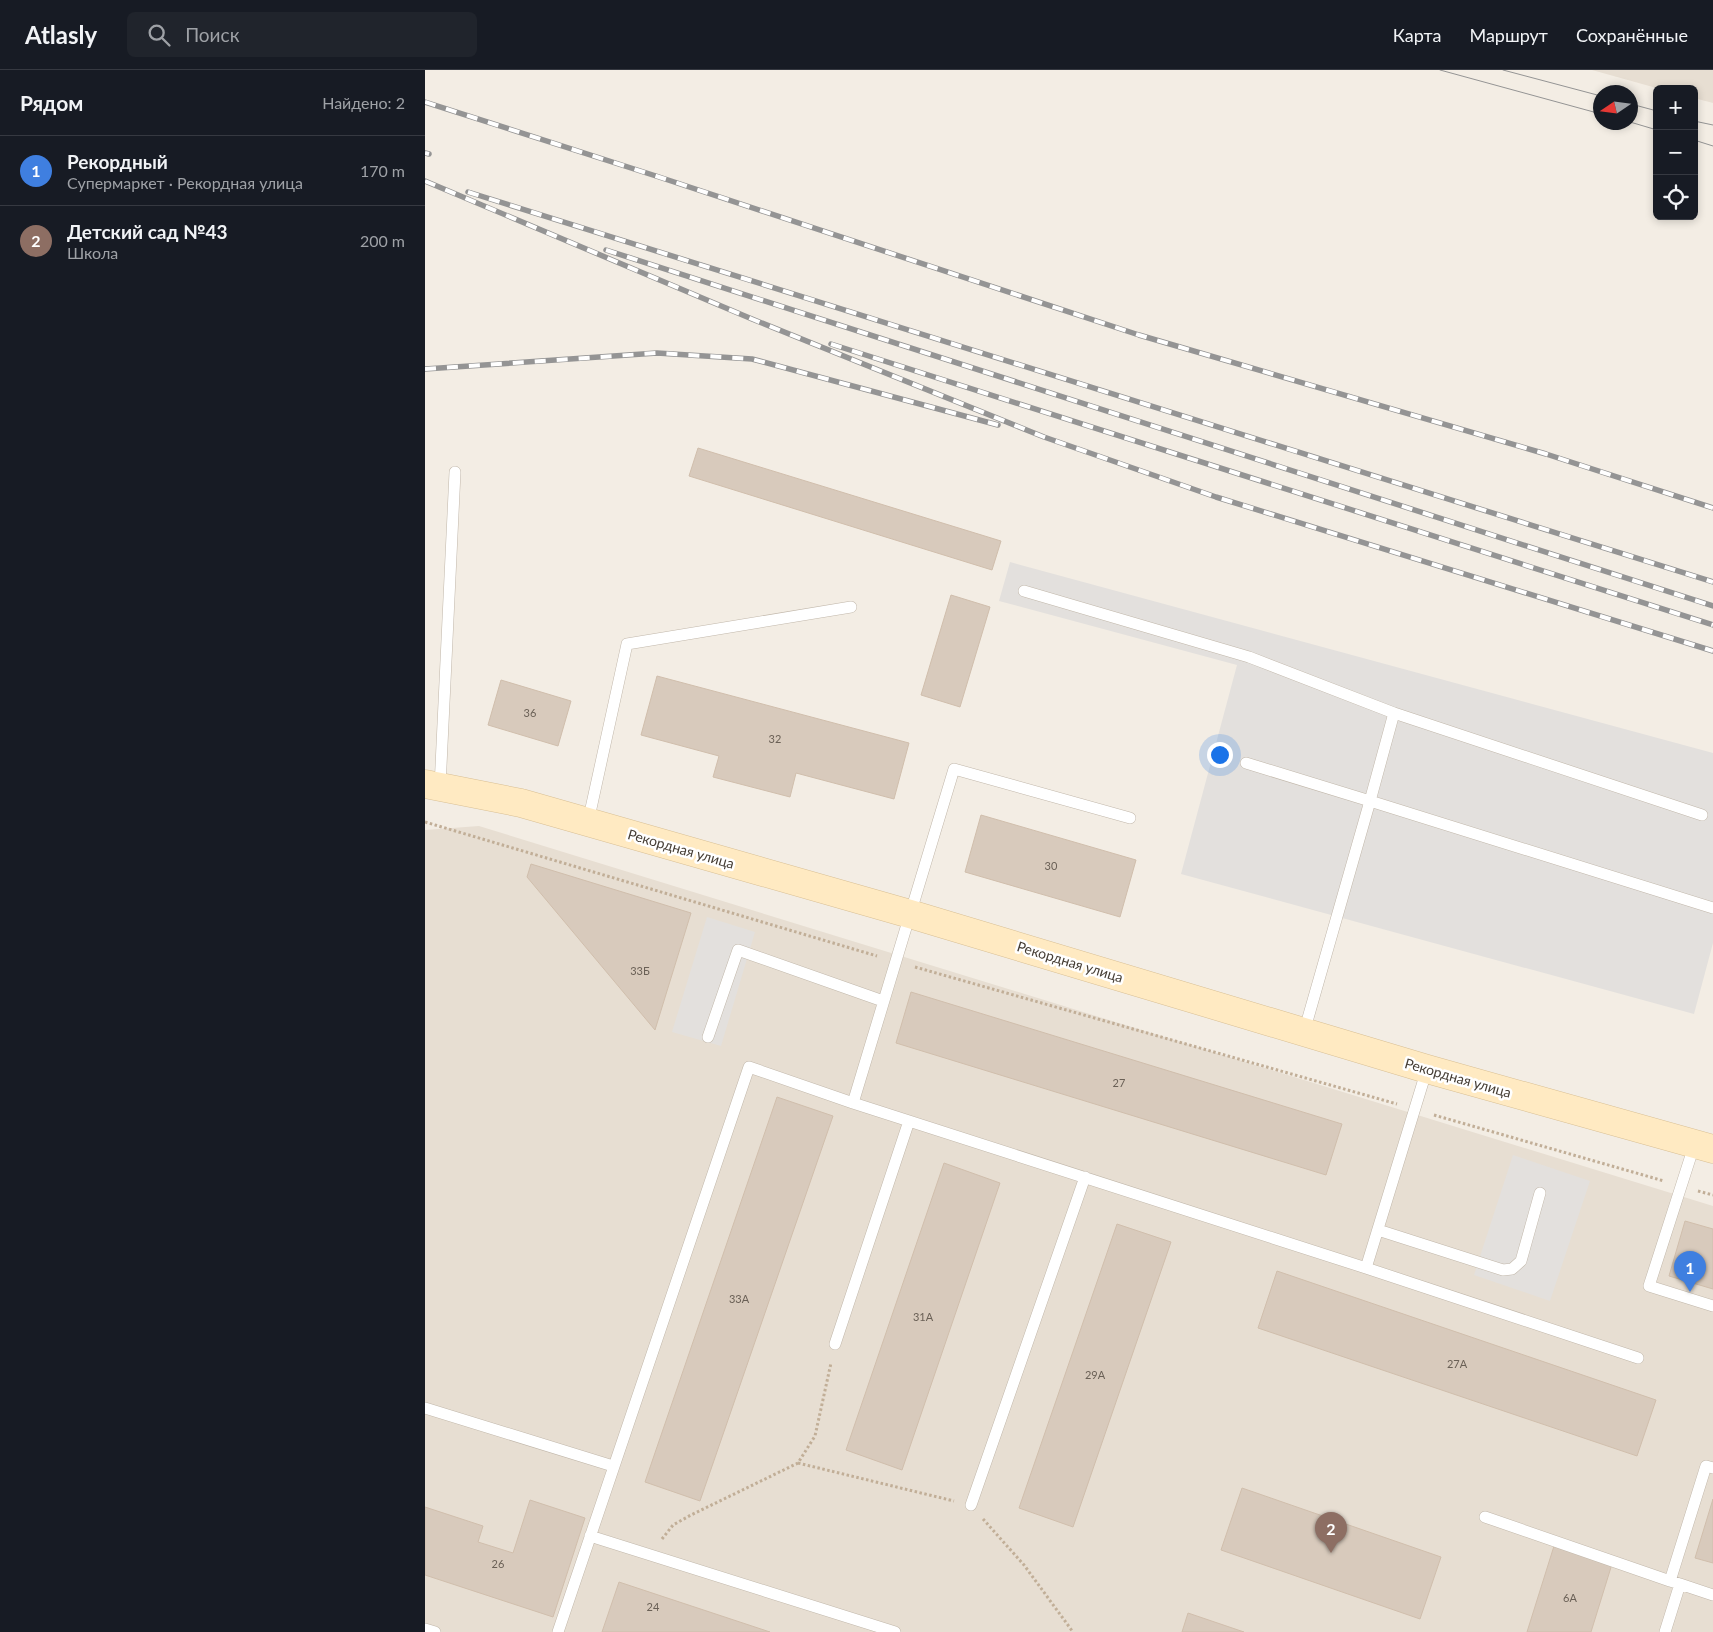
<!DOCTYPE html>
<html lang="ru">
<head>
<meta charset="utf-8">
<style>
	:root { --surface:#171b24; --page:#20242c; --text:#f1f3f6; --muted:#9ea1a6; --line:#363941; --accent:#7c3aed }
	body { margin:0; font-family:Lato,sans-serif; background:var(--page); color:var(--text) }
	.controls { position:absolute; right:15px; top:15px; display:grid; overflow:hidden; border-radius:8px; box-shadow:0 2px 8px #0003 }
	.controls button { width:45px; height:45px; display:grid; place-items:center; padding:0; border:0; border-bottom:1px solid var(--line); background:var(--surface); color:var(--text); font:25px sans-serif }
	.compass { position:absolute; left:1168px; top:15px; width:45px; height:45px; border-radius:50%; background:var(--surface); box-shadow:0 2px 8px #0003; rotate:257deg }
	.you { position:absolute; left:794px; top:684px; width:18px; height:18px; margin:-12px; border:4px solid #fff; border-radius:50%; background:#1a73e8; box-shadow:0 0 0 8px #1a73e833 }
	.badge { display:grid; place-items:center; width:32px; height:32px; border-radius:50%; background:var(--accent); color:#fff; font-size:16px; font-weight:700 }
	.pin { position:absolute; translate:-50% -41px; filter:drop-shadow(0 1px 2px #0008) }
	.pin::after { content:''; position:absolute; top:26px; width:18px; height:15px; background:inherit; clip-path:polygon(0 0,100% 0,50% 100%) }
	.list { margin:0; padding:0; list-style:none }
	h2 { display:flex; justify-content:space-between; align-items:center; height:65px; margin:0; padding:0 20px; font-size:21px }
	h2 small { font-size:16px; font-weight:400; color:var(--muted) }
	.list li { display:grid; grid-template-columns:32px 1fr auto; gap:15px; align-items:center; box-sizing:border-box; height:70px; padding:0 20px; border-top:1px solid var(--line) }
	.list b { display:block; font-size:19px; white-space:nowrap }
	.list p { margin:0; font-size:16px; white-space:nowrap; color:var(--muted) }
	.list em { font-size:16px; font-style:normal; color:var(--muted) }
	.icon { flex:none; width:28px; height:28px; fill:none; stroke:currentColor; stroke-width:2; stroke-linecap:round; stroke-linejoin:round }
	.map { position:relative; flex:none; width:1288px; height:1562px; overflow:hidden }
	header { display:flex; align-items:center; gap:30px; box-sizing:border-box; height:70px; padding:0 25px; background:var(--surface); border-bottom:1px solid var(--line) }
	header strong { font-size:24px }
	nav { display:flex; gap:28px; margin-inline-start:auto; font-size:18px }
	.search { width:350px; height:45px; background:var(--page); display:flex; align-items:center; gap:12px; box-sizing:border-box; padding:0 18px; border-radius:8px; color:var(--muted); font-size:19px }
	main { display:flex }
	aside { flex:1; background:var(--surface) }
	.map>svg:first-child { display:block }
	.residential { fill:#e7ded2 }
	.parking { fill:#e3e0dd }
	.building { fill:#d8cabc; stroke:#d0beac }
	.lines { fill:none; stroke-linecap:round; stroke-linejoin:round }
	.lane-casing { stroke:#c1b7aa; stroke-width:12 }
	.secondary-casing { stroke:#d8bf94; stroke-width:29 }
	.path { stroke:#c1ae97; stroke-width:3; stroke-dasharray:2.5 2.5; stroke-linecap:butt }
	.lane { stroke:#fff; stroke-width:11 }
	.secondary { stroke:#ffeac2; stroke-width:28 }
	.tram { stroke:#949494; stroke-width:1 }
	.rail-casing { stroke:#949494; stroke-width:5.5 }
	.rail { stroke:#fff; stroke-width:4; stroke-dasharray:11; stroke-linecap:butt }
	.labels { text-anchor:middle; stroke-width:5; stroke-linejoin:round; paint-order:stroke }
	.number-label { font-size:11px; fill:#6a6056 }
	.street-label { font-size:14px; fill:#453d34; stroke:#fff }
</style>
</head>
<body>
<header>
<strong>Atlasly</strong>
<div class="search"><svg class="icon" aria-label="search" viewBox="0 0 24 24"><circle cx="10" cy="10" r="6"/><path d="M15 15l6 6"/></svg>Поиск</div>
<nav><a>Карта</a><a>Маршрут</a><a>Сохранённые</a></nav>
</header>
<main>
<aside>
<h2>Рядом<small>Найдено: 2</small></h2>
<ul class="list">
<li><span class="badge" style="background:#3f7fe0">1</span><div><b>Рекордный</b><p>Супермаркет · Рекордная улица</p></div><em>170 m</em></li>
<li><span class="badge" style="background:#8d6e63">2</span><div><b>Детский сад №43</b><p>Школа</p></div><em>200 m</em></li>
</ul>
</aside>
<div class="map">
<svg width="1288" height="1562" viewBox="0 0 1288 1562">
	<rect width="100%" height="100%" fill="#f3ede4"/>
	<path class="residential" d="M1167,0H1288V33L1269,28V19H1235Z
		M54,756L1288,1136V1562H0V760Z"/>
	<path class="parking" d="M585,492L1288,683V873L1269,944L756,804L812,595L574,531Z
		M282,847L330,862L296,976L247,962Z
		M1088,1085L1165,1111L1125,1231L1049,1205Z"/>
	<path class="building" d="M273,378L576,471L567,500L264,406Z
		M526,525L565,537L535,637L496,625Z
		M232,606L484,673L469,729L371,703L365,727L288,707L294,686L216,665Z
		M76,610L146,631L133,676L63,655Z
		M556,745L711,790L695,847L540,802Z
		M106,794L266,843L230,960L102,807Z
		M486,922L917,1054L901,1105L471,973Z
		M352,1027L408,1046L275,1431L220,1412Z
		M519,1093L575,1113L477,1400L421,1380Z
		M1260,1151L1288,1159V1219L1244,1206Z
		M692,1154L746,1172L648,1457L594,1438Z
		M852,1201L1231,1330L1212,1386L833,1258Z
		M817,1418L1016,1487L995,1549L796,1480Z
		M1288,1429V1493L1270,1488Z
		M105,1430L160,1448L128,1547L0,1505V1437L58,1456L53,1472L88,1483Z
		M1129,1476L1187,1494L1166,1562H1102Z
		M194,1512L345,1562H177Z
		M763,1543L819,1562H757Z"/>
	<g class="lines">
		<defs>
			<path id="lane" d="M599,521L824,587L969,643
				M821,693L945,731L969,643L1277,745
				M15,717L30,402
				M163,752L202,574L426,537
				M879,962L945,731L1288,838
				M283,967L313,880L458,931
				M428,1033L941,1198L1213,1288
				M1270,1073L1224,1216L1288,1236
				M953,1160L1078,1200L1087,1199L1096,1191L1115,1123
				M941,1198L1002,999
				M410,1274L484,1051
				M0,1338L188,1396
				M546,1435L660,1107
				M1060,1447L1245,1511
				M165,1466L470,1562
				M1255,1514L1245,1511L1281,1396L1288,1398
				M0,1559L10,1562
				M133,1562L324,997L428,1033L529,699L705,748
				M1240,1562L1255,1514L1288,1525"/>
			<path id="secondary" d="M0,714L96,733L485,844L1002,999L1288,1079"/>
		</defs>
		<use href="#lane" class="lane-casing"/>
		<use href="#secondary" class="secondary-casing"/>
		<path class="path" d="M0,752L452,886
			M490,897L972,1034
			M1009,1045L1239,1111
			M1273,1121L1288,1125
			M373,1393L529,1431
			M558,1449L599,1495L648,1562
			M237,1469L248,1455L266,1445L373,1393L390,1366L406,1293"/>
		<use href="#lane" class="lane"/>
		<use href="#secondary" class="secondary"/>
		<path class="tram" d="M1015,0L1176,44
			M1078,0L1176,26
			M1206,34L1232,41
			M1269,51L1288,55
			M1205,52L1232,60
			M1269,70L1288,76"/>
		<defs>
			<path id="rail" d="M0,32L231,106L714,265L1121,384L1288,438
				M0,83L4,84
				M0,111L327,249L619,367L791,427L1288,581
				M43,122L1288,512
				M181,180L1288,536
				M406,274L1288,555
				M0,299L232,283L327,289L573,355"/>
		</defs>
		<use href="#rail" class="rail-casing"/>
		<use href="#rail" class="rail"/>
	</g>
	<g class="labels">
		<g class="number-label">
			<text x="105" y="647">36</text>
			<text x="350" y="673">32</text>
			<text x="626" y="800">30</text>
			<text x="215" y="905">33Б</text>
			<text x="694" y="1017">27</text>
			<text x="314" y="1233">33А</text>
			<text x="498" y="1251">31А</text>
			<text x="1032" y="1298">27А</text>
			<text x="670" y="1309">29А</text>
			<text x="73" y="1498">26</text>
			<text x="1145" y="1532">6А</text>
			<text x="228" y="1541">24</text>
		</g>
		<g class="street-label">
			<text transform="translate(256 779) rotate(16)" y="5">Рекордная улица</text>
			<text transform="translate(645 892) rotate(17)" y="5">Рекордная улица</text>
			<text transform="translate(1033 1008) rotate(16)" y="5">Рекордная улица</text>
		</g>
	</g>
</svg>
<div class="controls">
<button>+</button>
<button>−</button>
<button><svg class="icon" aria-label="locate" viewBox="0 0 24 24"><circle cx="12" cy="12" r="6"/><path d="M12 2v4M12 18v4M2 12h4M18 12h4"/></svg></button>
</div>
<svg class="compass" viewBox="-18 -18 36 36"><path d="M0-13l5 13h-10z" fill="#e53935"/><path d="M0 13l5-13h-10z" fill="#9ea1a6"/></svg>
<div class="you"></div>
<div class="pin badge" style="left:1265px;top:1222px;background:#3f7fe0">1</div>
<div class="pin badge" style="left:906px;top:1483px;background:#8d6e63">2</div>
</div>
</main>
</body>
</html>
